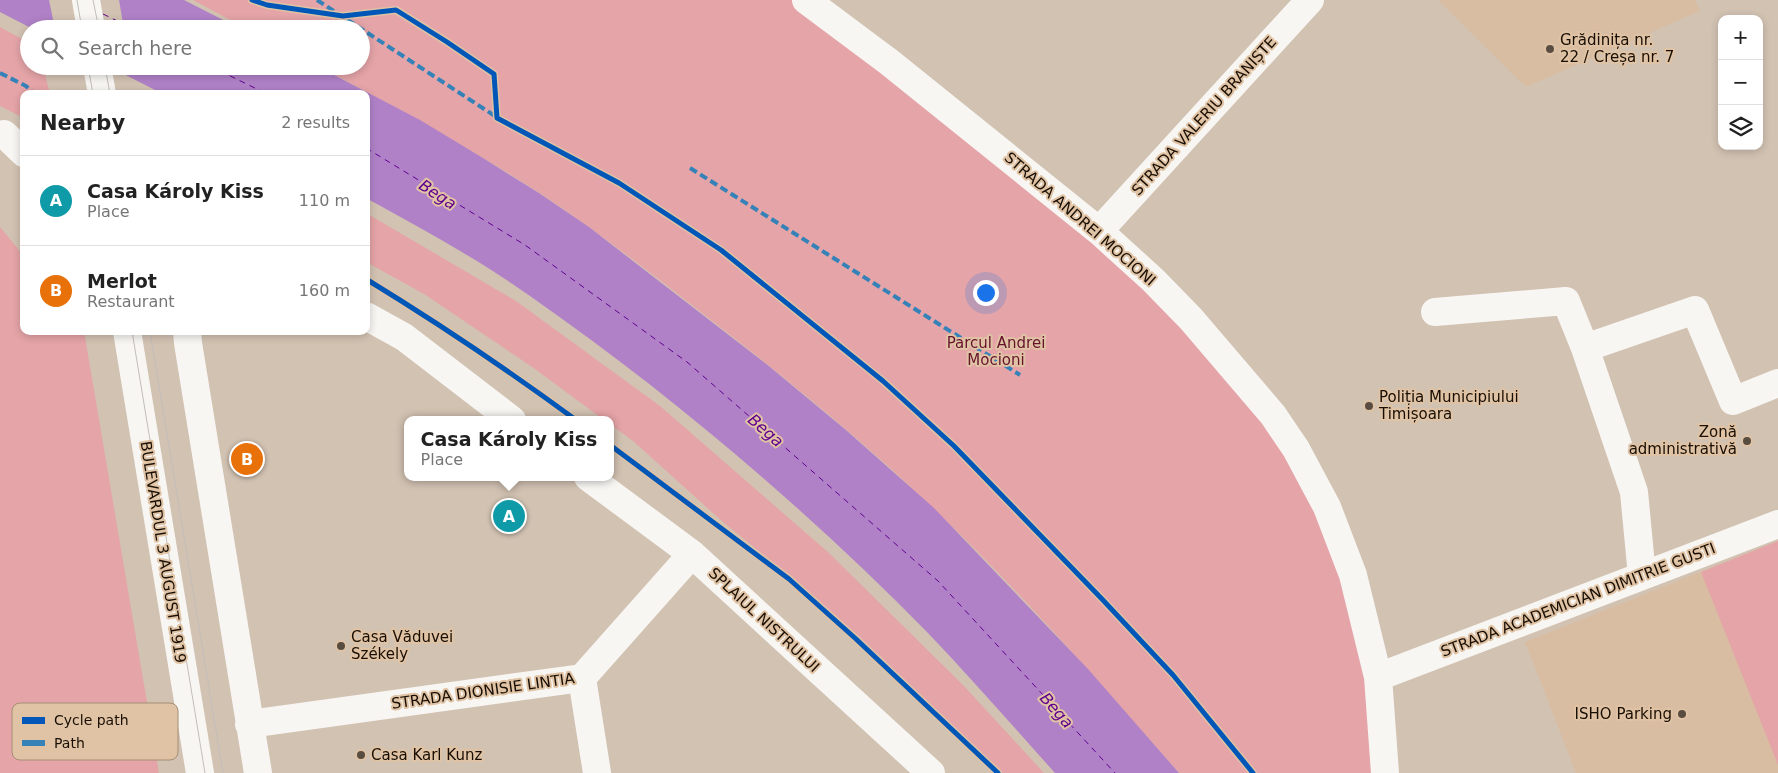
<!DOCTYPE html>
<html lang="en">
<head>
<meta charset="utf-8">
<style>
	:root { --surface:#fff; --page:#f6f6f6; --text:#222; --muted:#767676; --line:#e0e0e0; --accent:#d93025 }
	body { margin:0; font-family:"DejaVu Sans",sans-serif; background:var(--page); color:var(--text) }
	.controls { position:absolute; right:15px; top:15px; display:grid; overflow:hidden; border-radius:10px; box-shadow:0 2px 8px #0003 }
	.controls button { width:45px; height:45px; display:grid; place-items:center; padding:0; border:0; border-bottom:1px solid var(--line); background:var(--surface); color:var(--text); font:25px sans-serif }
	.you { position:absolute; left:985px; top:292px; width:18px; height:18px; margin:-12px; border:4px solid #fff; border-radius:50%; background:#1a73e8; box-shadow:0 0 0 8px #1a73e833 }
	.badge { display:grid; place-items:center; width:32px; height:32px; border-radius:50%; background:var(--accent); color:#fff; font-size:16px; font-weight:700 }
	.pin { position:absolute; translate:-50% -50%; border:2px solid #fff; box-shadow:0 1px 5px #0006 }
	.popup { position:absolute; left:404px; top:416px; width:210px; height:65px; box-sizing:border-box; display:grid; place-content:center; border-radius:10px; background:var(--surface); filter:drop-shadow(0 1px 4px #0005); font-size:16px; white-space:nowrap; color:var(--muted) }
	.popup b { font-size:19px; color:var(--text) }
	.popup::after { content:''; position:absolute; left:50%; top:100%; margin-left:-10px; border:10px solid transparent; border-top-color:var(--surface) }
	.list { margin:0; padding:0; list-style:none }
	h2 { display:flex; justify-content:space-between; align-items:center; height:65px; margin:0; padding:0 20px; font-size:21px }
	h2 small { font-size:16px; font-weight:400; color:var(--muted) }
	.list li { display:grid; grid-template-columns:32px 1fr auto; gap:15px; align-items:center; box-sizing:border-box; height:90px; padding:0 20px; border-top:1px solid var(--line) }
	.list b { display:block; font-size:19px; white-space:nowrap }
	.list p { margin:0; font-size:16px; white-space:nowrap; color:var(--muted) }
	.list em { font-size:16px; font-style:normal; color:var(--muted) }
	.icon { flex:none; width:28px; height:28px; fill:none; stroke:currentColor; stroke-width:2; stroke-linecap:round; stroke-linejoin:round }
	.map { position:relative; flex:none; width:1778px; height:773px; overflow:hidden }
	.search { position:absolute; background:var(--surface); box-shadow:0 2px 8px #0003; left:20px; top:20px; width:350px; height:55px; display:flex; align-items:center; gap:12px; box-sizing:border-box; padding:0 18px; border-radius:28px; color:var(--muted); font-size:19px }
	.panel { position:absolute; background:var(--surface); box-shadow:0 2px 8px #0003; left:20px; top:90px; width:350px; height:245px; border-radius:10px }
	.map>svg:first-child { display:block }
	.built { fill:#d8bda2 }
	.green { fill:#e5a4a8 }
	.water { fill:#b081c7 }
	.pier { fill:#d2c2b2 }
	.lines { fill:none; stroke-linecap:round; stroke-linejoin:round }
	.ferry { stroke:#600290; stroke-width:1; stroke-dasharray:6 5; stroke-linecap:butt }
	.minor { stroke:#f8f6f3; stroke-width:28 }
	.tram { stroke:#c2beba; stroke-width:1 }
	.quiet { stroke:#3582b9; stroke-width:4; stroke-dasharray:8 4; stroke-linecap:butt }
	.cycleway-casing { stroke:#e0c3a4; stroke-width:8 }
	.cycleway { stroke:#0057b8; stroke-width:5 }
	.poi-dot { fill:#594d41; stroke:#e0c3a4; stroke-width:2 }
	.labels { text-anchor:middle; stroke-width:4; stroke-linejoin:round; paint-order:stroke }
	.poi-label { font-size:15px; fill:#180e04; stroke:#e0c3a4; text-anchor:start }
	.street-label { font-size:15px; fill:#180e04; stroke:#e0c3a4 }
	.park-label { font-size:15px; fill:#66132c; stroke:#e0c3a4 }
	.water-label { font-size:16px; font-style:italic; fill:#600290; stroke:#e0c3a4 }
	.key { fill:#e0c3a4; stroke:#a48d74; stroke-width:1 }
	.key-label { font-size:14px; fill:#180e04 }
</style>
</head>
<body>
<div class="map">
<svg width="1778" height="773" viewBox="0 0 1778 773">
	<rect width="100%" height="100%" fill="#d2c2b2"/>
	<path class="built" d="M1438,0H1695L1700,11L1526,87Z
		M1778,541V773H1576L1525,642Z"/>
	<path class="green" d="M193,0H806L889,62L1237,371L1338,537L1385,773H1179C1100,683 1021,592 934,509C865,442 790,382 715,323C657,278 599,232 538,192C467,146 393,106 318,66H361V29H247Z
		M0,27L29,43V66H43L50,94H24V118L0,106Z
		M366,213L516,301L660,406L829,553L963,685L1044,773H994L880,656L786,573L723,522L633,441L610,424V420H604L535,369L424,294L366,262Z
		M0,227L24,256V331H84L159,773H0Z
		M1778,541V765L1701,572Z"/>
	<path class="water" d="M0,0H184L241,29H33L0,12Z
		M108,66H317L420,120L483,158L539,193L589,227L770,367L846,430L934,508L1088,669L1179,773H1055C1013,726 971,678 927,632C806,509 672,395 530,296C478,259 422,229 366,198V94H163Z"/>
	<path class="pier" d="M49,0H119L124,29H55Z"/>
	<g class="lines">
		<path class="ferry" d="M103,14L134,29
			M210,66L267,94
			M366,148L525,245L687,362L938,581L1115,773"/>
		<path class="minor" d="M86,0L91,29
			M806,0L889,62L1099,231L1153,280L1191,319L1273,415L1296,449L1327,507L1353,575L1378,677L1385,773
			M97,66L102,94
			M4,134L24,153
			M1099,231L1310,0
			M1435,312L1566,301L1585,348
			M366,316L404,337L512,420
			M127,331L200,773
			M187,331L188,343L258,773
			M588,477L692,554L931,773
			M1642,576L1634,492L1585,348L1695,310L1733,401L1778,383
			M1378,677L1778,524
			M582,678L597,773
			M249,724L582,678L692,554"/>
		<path class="tram" d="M77,0L82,29
			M93,0L99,29
			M88,66L93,94
			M105,66L110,94
			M132,331L205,773
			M150,331L223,773"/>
		<path class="quiet" d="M317,0L498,118
			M0,73L26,86L34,94
			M690,168L1020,375"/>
		<defs>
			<path id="cycleway" d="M252,0L267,5L343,16L396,10L447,42L494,74L497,118L619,183L721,250L883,381L954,446L1101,598L1173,675L1253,773
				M366,279C438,323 508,370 576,420
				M610,445L789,579L856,639L998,773"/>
		</defs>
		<use href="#cycleway" class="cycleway-casing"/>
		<use href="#cycleway" class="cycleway"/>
	</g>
	<g class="poi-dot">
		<circle cx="1550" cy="49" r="5"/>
		<circle cx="1369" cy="406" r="5"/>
		<circle cx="1747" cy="441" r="5"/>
		<circle cx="341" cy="646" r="5"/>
		<circle cx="1682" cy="714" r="5"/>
		<circle cx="361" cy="755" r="5"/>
	</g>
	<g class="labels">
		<g class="poi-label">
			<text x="1560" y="45">Grădinița nr.<tspan x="1560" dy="17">22 / Creșa nr. 7</tspan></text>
			<text x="1379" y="402">Poliția Municipiului<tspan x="1379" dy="17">Timișoara</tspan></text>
			<text x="1737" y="437" text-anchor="end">Zonă<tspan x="1737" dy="17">administrativă</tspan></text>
			<text x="351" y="642">Casa Văduvei<tspan x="351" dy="17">Székely</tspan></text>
			<text x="1672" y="719" text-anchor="end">ISHO Parking</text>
			<text x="371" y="760">Casa Karl Kunz</text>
		</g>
		<g class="street-label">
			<text transform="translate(1204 116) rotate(-48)" y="5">STRADA VALERIU BRANIȘTE</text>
			<text transform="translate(1080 219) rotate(41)" y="5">STRADA ANDREI MOCIONI</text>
			<text transform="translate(163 552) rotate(81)" y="5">BULEVARDUL 3 AUGUST 1919</text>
			<text transform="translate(1578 600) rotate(-21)" y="5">STRADA ACADEMICIAN DIMITRIE GUSTI</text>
			<text transform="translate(764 620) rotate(43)" y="5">SPLAIUL NISTRULUI</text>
			<text transform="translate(483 691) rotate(-8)" y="5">STRADA DIONISIE LINTIA</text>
		</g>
		<g class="park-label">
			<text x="996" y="348">Parcul Andrei<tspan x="996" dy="17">Mocioni</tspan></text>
		</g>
		<g class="water-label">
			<text transform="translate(438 194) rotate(33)" y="6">Bega</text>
			<text transform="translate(766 430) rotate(41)" y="6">Bega</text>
			<text transform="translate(1057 710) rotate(48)" y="6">Bega</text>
		</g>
	</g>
	<rect x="12" y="703" width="166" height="57" rx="8" class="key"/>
	<rect x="22" y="717" width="23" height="7" fill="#0057b8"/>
	<rect x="22" y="740" width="23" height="6" fill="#3582b9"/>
	<g class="key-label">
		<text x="54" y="725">Cycle path</text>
		<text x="54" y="748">Path</text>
	</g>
</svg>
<div class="controls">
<button>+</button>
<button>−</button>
<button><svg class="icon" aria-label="layers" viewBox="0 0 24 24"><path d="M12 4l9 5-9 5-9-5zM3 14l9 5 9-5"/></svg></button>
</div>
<div class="you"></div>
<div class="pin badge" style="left:509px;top:516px;background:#0f9aa8">A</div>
<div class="popup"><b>Casa Károly Kiss</b>Place</div>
<div class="pin badge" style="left:247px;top:459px;background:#e8710a">B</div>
<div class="search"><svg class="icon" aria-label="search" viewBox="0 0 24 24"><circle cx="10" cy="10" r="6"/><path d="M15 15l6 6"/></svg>Search here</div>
<section class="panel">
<h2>Nearby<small>2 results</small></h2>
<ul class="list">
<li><span class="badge" style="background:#0f9aa8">A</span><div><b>Casa Károly Kiss</b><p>Place</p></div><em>110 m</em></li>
<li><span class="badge" style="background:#e8710a">B</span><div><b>Merlot</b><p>Restaurant</p></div><em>160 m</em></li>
</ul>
</section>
</div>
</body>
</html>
